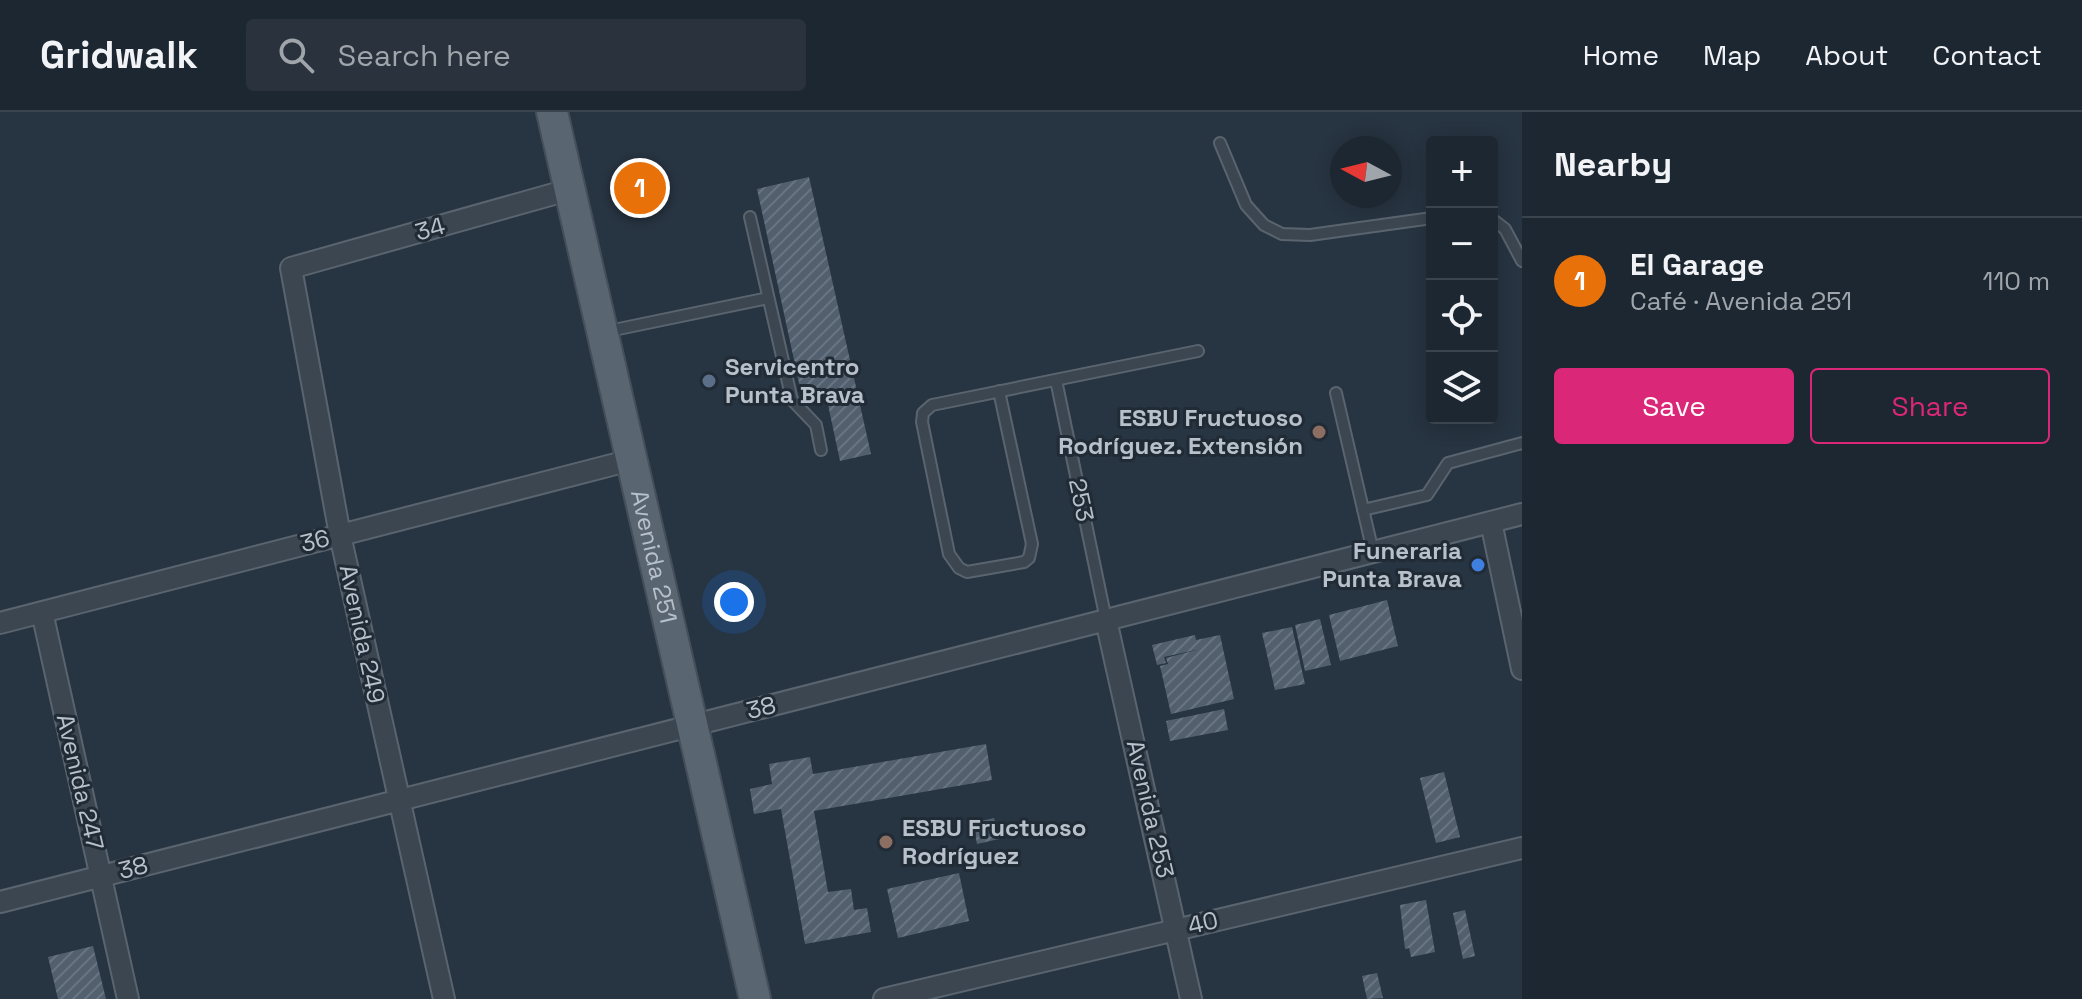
<!DOCTYPE html>
<html lang="en">
<head>
<meta charset="utf-8">
<style>
	:root { --surface:#1d2731; --page:#2a333d; --text:#f1f3f6; --muted:#a0a5ab; --line:#3b444d; --accent:#db2777 }
	body { margin:0; font-family:"Space Grotesk",sans-serif; background:var(--page); color:var(--text) }
	.controls { position:absolute; right:24px; top:24px; display:grid; overflow:hidden; border-radius:8px; box-shadow:0 4px 20px #0003 }
	.controls button { width:72px; height:72px; display:grid; place-items:center; padding:0; border:0; border-bottom:2px solid var(--line); background:var(--surface); color:var(--text); font:40px sans-serif }
	.compass { position:absolute; left:1330px; top:24px; width:72px; height:72px; border-radius:50%; background:var(--surface); box-shadow:0 4px 20px #0003; rotate:277deg }
	.you { position:absolute; left:734px; top:490px; width:28px; height:28px; margin:-20px; border:6px solid #fff; border-radius:50%; background:#1a73e8; box-shadow:0 0 0 12px #1a73e833 }
	.badge { display:grid; place-items:center; width:52px; height:52px; border-radius:50%; background:var(--accent); color:#fff; font-size:26px; font-weight:700 }
	.pin { position:absolute; translate:-50% -50%; border:4px solid #fff; box-shadow:0 2px 8px #0006 }
	.list { margin:0; padding:0; list-style:none }
	h2 { display:flex; justify-content:space-between; align-items:center; height:104px; margin:0; padding:0 32px; font-size:34px }
	h2 small { font-size:26px; font-weight:400; color:var(--muted) }
	.list li { display:grid; grid-template-columns:52px 1fr auto; gap:24px; align-items:center; box-sizing:border-box; height:128px; padding:0 32px; border-top:2px solid var(--line) }
	.list b { display:block; font-size:30px; white-space:nowrap }
	.list p { margin:0; font-size:26px; white-space:nowrap; color:var(--muted) }
	.list em { font-size:26px; font-style:normal; color:var(--muted) }
	.actions { display:flex; gap:16px; padding:24px 32px }
	.actions a { flex:1; padding:18px 0; border:2px solid var(--accent); border-radius:8px; text-align:center; font-size:28px; color:var(--accent) }
	.actions .main { background:var(--accent); color:#fff }
	.icon { flex:none; width:44px; height:44px; fill:none; stroke:currentColor; stroke-width:2; stroke-linecap:round; stroke-linejoin:round }
	.map { position:relative; flex:none; width:1522px; height:887px; overflow:hidden }
	header { display:flex; align-items:center; gap:48px; box-sizing:border-box; height:112px; padding:0 40px; background:var(--surface); border-bottom:2px solid var(--line) }
	header strong { font-size:38px }
	nav { display:flex; gap:44px; margin-inline-start:auto; font-size:28px }
	.search { width:560px; height:72px; background:var(--page); display:flex; align-items:center; gap:20px; box-sizing:border-box; padding:0 28px; border-radius:8px; color:var(--muted); font-size:30px }
	main { display:flex }
	aside { flex:1; background:var(--surface) }
	.map>svg:first-child { display:block }
	.building { fill:url(#building-hatch) }
	.lines { fill:none; stroke-linecap:round; stroke-linejoin:round }
	.lane-casing { stroke:#59646e; stroke-width:14 }
	.street-casing { stroke:#59646e; stroke-width:24 }
	.primary-casing { stroke:#454f5a; stroke-width:34 }
	.lane { stroke:#3b4651; stroke-width:10 }
	.street { stroke:#3b4651; stroke-width:20 }
	.primary { stroke:#596571; stroke-width:30 }
	.service-dot { fill:#5c6f8a; stroke:#202b36; stroke-width:3 }
	.education-dot { fill:#8d6e63; stroke:#202b36; stroke-width:3 }
	.shop-dot { fill:#3f7fe0; stroke:#202b36; stroke-width:3 }
	.labels { text-anchor:middle; stroke-width:6; stroke-linejoin:round; paint-order:stroke }
	.street-label { font-size:24px; fill:#b8c1cb; stroke:#202b36 }
	.poi-label { font-size:24px; font-weight:bold; fill:#b8c1cb; stroke:#202b36; text-anchor:start }
</style>
</head>
<body>
<header>
<strong>Gridwalk</strong>
<div class="search"><svg class="icon" aria-label="search" viewBox="0 0 24 24"><circle cx="10" cy="10" r="6"/><path d="M15 15l6 6"/></svg>Search here</div>
<nav><a>Home</a><a>Map</a><a>About</a><a>Contact</a></nav>
</header>
<main>
<div class="map">
<svg width="1522" height="887" viewBox="0 0 1522 887">
	<defs>
		<pattern id="building-hatch" width="6" height="6" patternUnits="userSpaceOnUse" patternTransform="scale(2)"><rect width="6" height="6" fill="#525f6e"/><path d="M-1 1l2-2M0 6l6-6M5 7l2-2" fill="none" stroke="#697481"/></pattern>
	</defs>
	<rect width="100%" height="100%" fill="#273441"/>
	<path class="building" d="M809,65L871,342L840,349L827,288L804,294L757,77Z
		M1387,488L1398,534L1340,549L1329,503Z
		M1320,507L1331,553L1305,559L1295,513Z
		M1292,515L1305,572L1275,578L1262,521Z
		M1195,523L1196,528L1220,523L1234,587L1171,602L1160,554L1168,552L1166,546L1200,537L1164,545L1166,551L1157,553L1152,533Z
		M1224,597L1228,618L1170,629L1166,609Z
		M986,632L992,668L814,699L828,780L851,777L854,798L867,796L871,820L805,832L781,697L754,702L750,677L772,672L769,652L810,645L813,662Z
		M1444,660L1460,725L1436,731L1420,666Z
		M994,706L999,727L977,732L973,711Z
		M959,761L969,809L898,826L887,777Z
		M1426,788L1435,840L1411,845L1409,836L1405,837L1400,793Z
		M1465,798L1475,844L1463,847L1453,801Z
		M93,834L106,887H58L48,845Z
		M1377,861L1383,886L1367,887L1362,864Z"/>
	<g class="lines">
		<defs>
			<path id="lane" d="M1220,31L1246,93L1264,113L1282,122L1310,123L1432,106
				M750,105L792,288L816,313L821,338
				M1492,107L1505,117L1522,149
				M604,220L768,186
				M1056,268L1106,508
				M999,279L1032,432L1029,446L1024,450L967,460L959,456L949,442L922,310L923,301L932,293L1198,239
				M1336,281L1373,440
				M1363,398L1427,383L1448,351L1522,331"/>
			<path id="street" d="M1491,410L1522,557
				M42,500L128,887
				M1106,508L1191,887
				M0,511L631,348
				M0,790L1522,402
				M444,887L340,423L291,156L568,78
				M884,887L1522,736"/>
			<g id="primary">
				<path id="s1" d="M552,0L755,887"/>
			</g>
		</defs>
		<use href="#lane" class="lane-casing"/>
		<use href="#street" class="street-casing"/>
		<use href="#primary" class="primary-casing"/>
		<use href="#lane" class="lane"/>
		<use href="#street" class="street"/>
		<use href="#primary" class="primary"/>
	</g>
	<circle class="service-dot" cx="709" cy="269" r="8"/>
	<g class="education-dot">
		<circle cx="1319" cy="320" r="8"/>
		<circle cx="886" cy="730" r="8"/>
	</g>
	<circle class="shop-dot" cx="1478" cy="453" r="8"/>
	<g class="labels">
		<g class="street-label">
			<text transform="translate(430 117) rotate(-16)" y="8">34</text>
			<text transform="translate(1081 388) rotate(78)" y="8">253</text>
			<text transform="translate(315 429) rotate(-14)" y="8">36</text>
			<text dy="8" stroke="none"><textPath href="#s1" startOffset="456">Avenida 251</textPath></text>
			<text transform="translate(362 522) rotate(78)" y="8">Avenida 249</text>
			<text transform="translate(761 596) rotate(-14)" y="8">38</text>
			<text transform="translate(80 670) rotate(77)" y="8">Avenida 247</text>
			<text transform="translate(1150 697) rotate(77)" y="8">Avenida 253</text>
			<text transform="translate(133 756) rotate(-14)" y="8">38</text>
			<text transform="translate(1203 811) rotate(-13)" y="8">40</text>
		</g>
		<g class="poi-label">
			<text x="725" y="263">Servicentro<tspan x="725" dy="28">Punta Brava</tspan></text>
			<text x="1303" y="314" text-anchor="end">ESBU Fructuoso<tspan x="1303" dy="28">Rodríguez. Extensión</tspan></text>
			<text x="1462" y="447" text-anchor="end">Funeraria<tspan x="1462" dy="28">Punta Brava</tspan></text>
			<text x="902" y="724">ESBU Fructuoso<tspan x="902" dy="28">Rodríguez</tspan></text>
		</g>
	</g>
</svg>
<div class="controls">
<button>+</button>
<button>−</button>
<button><svg class="icon" aria-label="locate" viewBox="0 0 24 24"><circle cx="12" cy="12" r="6"/><path d="M12 2v4M12 18v4M2 12h4M18 12h4"/></svg></button>
<button><svg class="icon" aria-label="layers" viewBox="0 0 24 24"><path d="M12 4l9 5-9 5-9-5zM3 14l9 5 9-5"/></svg></button>
</div>
<svg class="compass" viewBox="-18 -18 36 36"><path d="M0-13l5 13h-10z" fill="#e53935"/><path d="M0 13l5-13h-10z" fill="#a0a5ab"/></svg>
<div class="you"></div>
<div class="pin badge" style="left:640px;top:76px;background:#e8710a">1</div>
</div>
<aside>
<h2>Nearby<small></small></h2>
<ul class="list">
<li><span class="badge" style="background:#e8710a">1</span><div><b>El Garage</b><p>Café · Avenida 251</p></div><em>110 m</em></li>
</ul>
<div class="actions"><a class="main">Save</a><a>Share</a></div>
</aside>
</main>
</body>
</html>
